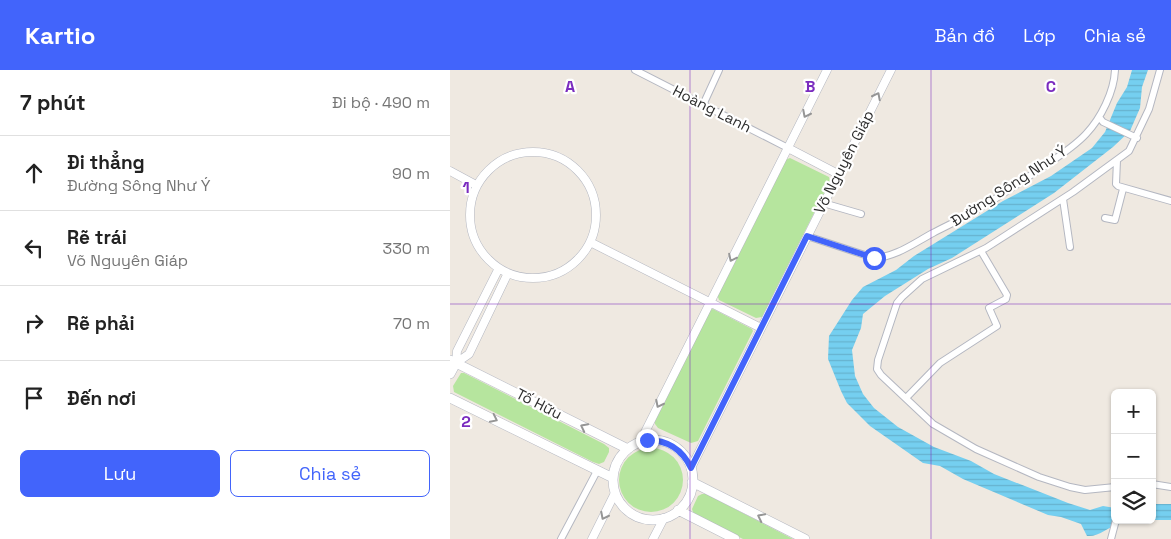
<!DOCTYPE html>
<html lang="vi">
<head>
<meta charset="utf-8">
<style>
	:root { --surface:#fff; --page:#f6f6f6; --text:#222; --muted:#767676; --line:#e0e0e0; --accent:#4264fb }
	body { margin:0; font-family:"Space Grotesk",sans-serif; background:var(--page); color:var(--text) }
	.controls { position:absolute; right:15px; bottom:15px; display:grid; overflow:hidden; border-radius:8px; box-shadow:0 1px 4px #0004 }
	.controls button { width:45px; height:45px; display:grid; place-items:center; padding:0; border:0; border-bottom:1px solid var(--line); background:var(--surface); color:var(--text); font:25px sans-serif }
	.stop { position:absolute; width:15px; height:15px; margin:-11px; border:4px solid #4264fb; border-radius:50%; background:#fff }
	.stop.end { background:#4264fb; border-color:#fff; box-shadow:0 1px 5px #0008 }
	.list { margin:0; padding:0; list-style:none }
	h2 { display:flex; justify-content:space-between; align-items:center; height:65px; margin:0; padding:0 20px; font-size:21px }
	h2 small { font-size:16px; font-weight:400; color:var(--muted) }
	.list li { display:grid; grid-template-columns:32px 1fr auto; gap:15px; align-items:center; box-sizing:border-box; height:75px; padding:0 20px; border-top:1px solid var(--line) }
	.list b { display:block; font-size:19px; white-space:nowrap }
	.list p { margin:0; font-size:16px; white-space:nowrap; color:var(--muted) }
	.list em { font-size:16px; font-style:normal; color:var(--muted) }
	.actions { display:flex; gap:10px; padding:15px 20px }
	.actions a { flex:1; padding:11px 0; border:1px solid var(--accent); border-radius:8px; text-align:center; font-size:18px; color:var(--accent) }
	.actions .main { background:var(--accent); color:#fff }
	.icon { flex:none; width:28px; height:28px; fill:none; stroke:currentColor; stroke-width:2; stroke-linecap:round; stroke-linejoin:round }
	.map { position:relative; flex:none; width:721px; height:469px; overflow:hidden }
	header { display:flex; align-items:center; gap:30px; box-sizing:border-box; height:70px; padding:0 25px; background:var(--accent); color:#fff }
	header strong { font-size:24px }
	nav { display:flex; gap:28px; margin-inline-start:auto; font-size:18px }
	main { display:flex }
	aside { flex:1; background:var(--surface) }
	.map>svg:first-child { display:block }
	.grass { fill:#b6e59e }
	.water { fill:url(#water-rules) }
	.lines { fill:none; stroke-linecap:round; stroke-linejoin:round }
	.minor-casing { stroke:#b4b7c1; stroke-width:8 }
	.tertiary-casing { stroke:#b4b7c1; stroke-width:9 }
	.secondary-casing { stroke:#b4b7c1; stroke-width:10 }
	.minor { stroke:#fff; stroke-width:6 }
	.tertiary { stroke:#fff; stroke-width:8 }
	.secondary { stroke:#fff; stroke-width:9 }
	.oneway { stroke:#969696 }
	.route { stroke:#4264fb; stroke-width:6 }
	.grid { fill:none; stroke:#7b2cbf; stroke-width:1; stroke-opacity:0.55 }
	.labels { text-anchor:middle; stroke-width:4.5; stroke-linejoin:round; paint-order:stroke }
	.street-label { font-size:15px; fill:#2e2e2e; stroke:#fff }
	.grid-label { font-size:16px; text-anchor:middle; font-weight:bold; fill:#7b2cbf; stroke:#fff; stroke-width:4.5; stroke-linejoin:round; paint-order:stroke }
</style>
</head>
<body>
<header>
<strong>Kartio</strong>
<nav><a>Bản đồ</a><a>Lớp</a><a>Chia sẻ</a></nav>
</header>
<main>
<aside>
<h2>7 phút<small>Đi bộ · 490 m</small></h2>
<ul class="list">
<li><svg class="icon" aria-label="ahead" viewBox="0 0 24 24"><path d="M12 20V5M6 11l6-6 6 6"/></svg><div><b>Đi thẳng</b><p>Đường Sông Như Ý</p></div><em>90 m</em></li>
<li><svg class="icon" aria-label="left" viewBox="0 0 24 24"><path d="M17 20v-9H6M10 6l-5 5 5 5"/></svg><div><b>Rẽ trái</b><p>Võ Nguyên Giáp</p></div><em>330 m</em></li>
<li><svg class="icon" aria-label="right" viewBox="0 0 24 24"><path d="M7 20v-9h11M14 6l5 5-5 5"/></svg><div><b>Rẽ phải</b></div><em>70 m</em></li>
<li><svg class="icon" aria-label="arrive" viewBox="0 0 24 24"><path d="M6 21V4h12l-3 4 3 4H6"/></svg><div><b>Đến nơi</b></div></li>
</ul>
<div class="actions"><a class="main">Lưu</a><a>Chia sẻ</a></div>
</aside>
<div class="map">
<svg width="721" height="469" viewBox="0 0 721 469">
	<defs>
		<pattern id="water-rules" width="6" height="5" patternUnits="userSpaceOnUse" patternTransform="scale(1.25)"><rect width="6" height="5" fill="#75cff0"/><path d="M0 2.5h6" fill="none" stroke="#66b2ce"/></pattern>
	</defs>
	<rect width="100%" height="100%" fill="#efe9e1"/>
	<path class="grass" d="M340,88L379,107L380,111L312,247L306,248L269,230L267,224L335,90Z
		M263,239L302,259L303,261L248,371L241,373L208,358L205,354L204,347L260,240Z
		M11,303H14L154,374L159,378V382L154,392L149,394L143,392L4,322L3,316Z
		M169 410a32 32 0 1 1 64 0a32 32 0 1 1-64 0Z
		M252,424H256L343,469H293L244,445L242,439L248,426Z"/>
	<path class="water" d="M682,0H698L692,17L690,38L680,61L663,77L604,123L502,188L478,199L435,226L413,244L411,258L402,280L405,306L413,324L424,338L448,357L484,377L521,391L544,404L618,433L640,440L653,436L665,438V450H698C689,451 679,451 670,454C657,457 650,467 637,466L631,454L611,447L598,445L513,409L490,396L473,393L420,356L397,333L391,321L378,289L379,266L402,230L413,217L446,200L464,186L553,131L601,106L642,78L655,62L667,33L677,17Z
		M706,434H721V450H702V435Z"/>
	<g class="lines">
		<defs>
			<path id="minor" d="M185,0L338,78
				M253,35L269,0
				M649,47L653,52L687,68
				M667,90L666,114L668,116L721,131
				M613,129L620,177
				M373,133L411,144
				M655,148L665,150L673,119
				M357,166L424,188C446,187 464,173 483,163C496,156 510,150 523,142C545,130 566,115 587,101C603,90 622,79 636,64C651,48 664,22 665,0
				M456,328L490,293L547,256L539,238L556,229L557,225L531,181
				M702,414L721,417
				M665,417L635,420L620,417L589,407L526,379L483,354L431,305L427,299L428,290L447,233L452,227L472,209L536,178L623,122L679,81L699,39L710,0
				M111,469L147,401
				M661,469L666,450"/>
			<path id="tertiary" d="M338,78L388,104
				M20 145a63 63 0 1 1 126 0a63 63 0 1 1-126 0Z
				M0,101L26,115
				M140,172L311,258
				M6,293L19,284L58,203
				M6,293L7,281L49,198
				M190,372L377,0
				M241,398L441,0
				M142,469L165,423
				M203,469L214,448"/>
			<path id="secondary" d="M0,290L178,379
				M0,304L6,293
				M0,328L163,408
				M163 410a40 40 0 1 1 80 0a40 40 0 1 1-80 0Z
				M242,412L355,469
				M228,440L285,469"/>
		</defs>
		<use href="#minor" class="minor-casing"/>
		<use href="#tertiary" class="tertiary-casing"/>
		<use href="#secondary" class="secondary-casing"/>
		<use href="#minor" class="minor"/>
		<use href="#tertiary" class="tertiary"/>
		<use href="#secondary" class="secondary"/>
	</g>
	<defs><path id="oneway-chevron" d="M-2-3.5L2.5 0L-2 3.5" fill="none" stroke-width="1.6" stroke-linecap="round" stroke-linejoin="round" transform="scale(1.25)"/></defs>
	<g class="oneway">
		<use href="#oneway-chevron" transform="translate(427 26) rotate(-63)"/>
		<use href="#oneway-chevron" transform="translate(356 44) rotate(117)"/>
		<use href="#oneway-chevron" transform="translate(282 188) rotate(116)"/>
		<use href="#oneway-chevron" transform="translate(209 334) rotate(117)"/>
		<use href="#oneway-chevron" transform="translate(44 349) rotate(26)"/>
		<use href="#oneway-chevron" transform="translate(134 357) rotate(-153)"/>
		<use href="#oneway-chevron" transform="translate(154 446) rotate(117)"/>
		<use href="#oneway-chevron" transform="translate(311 447) rotate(-153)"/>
	</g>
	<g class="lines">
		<path class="route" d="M197,370C218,370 232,379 241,398L357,166L424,188"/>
	</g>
	<path class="grid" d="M240,0V469M481,0V469M0,234H721"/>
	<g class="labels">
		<g class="street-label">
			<text transform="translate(262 39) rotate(27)" y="5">Hoàng Lanh</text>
			<text transform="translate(394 92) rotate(-63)" y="5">Võ Nguyên Giáp</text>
			<text transform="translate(559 116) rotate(-33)" y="5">Đường Sông Như Ý</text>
			<text transform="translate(89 334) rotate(27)" y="5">Tố Hữu</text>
		</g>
	</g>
	<g class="grid-label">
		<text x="120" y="22">A</text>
		<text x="360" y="22">B</text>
		<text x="601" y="22">C</text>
		<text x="16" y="123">1</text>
		<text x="16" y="357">2</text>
	</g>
</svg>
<div class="controls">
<button>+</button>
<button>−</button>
<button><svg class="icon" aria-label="layers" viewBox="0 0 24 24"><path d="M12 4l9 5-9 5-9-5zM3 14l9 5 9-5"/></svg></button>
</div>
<div class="stop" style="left:424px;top:188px"></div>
<div class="stop end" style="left:197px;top:370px"></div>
</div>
</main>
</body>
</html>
